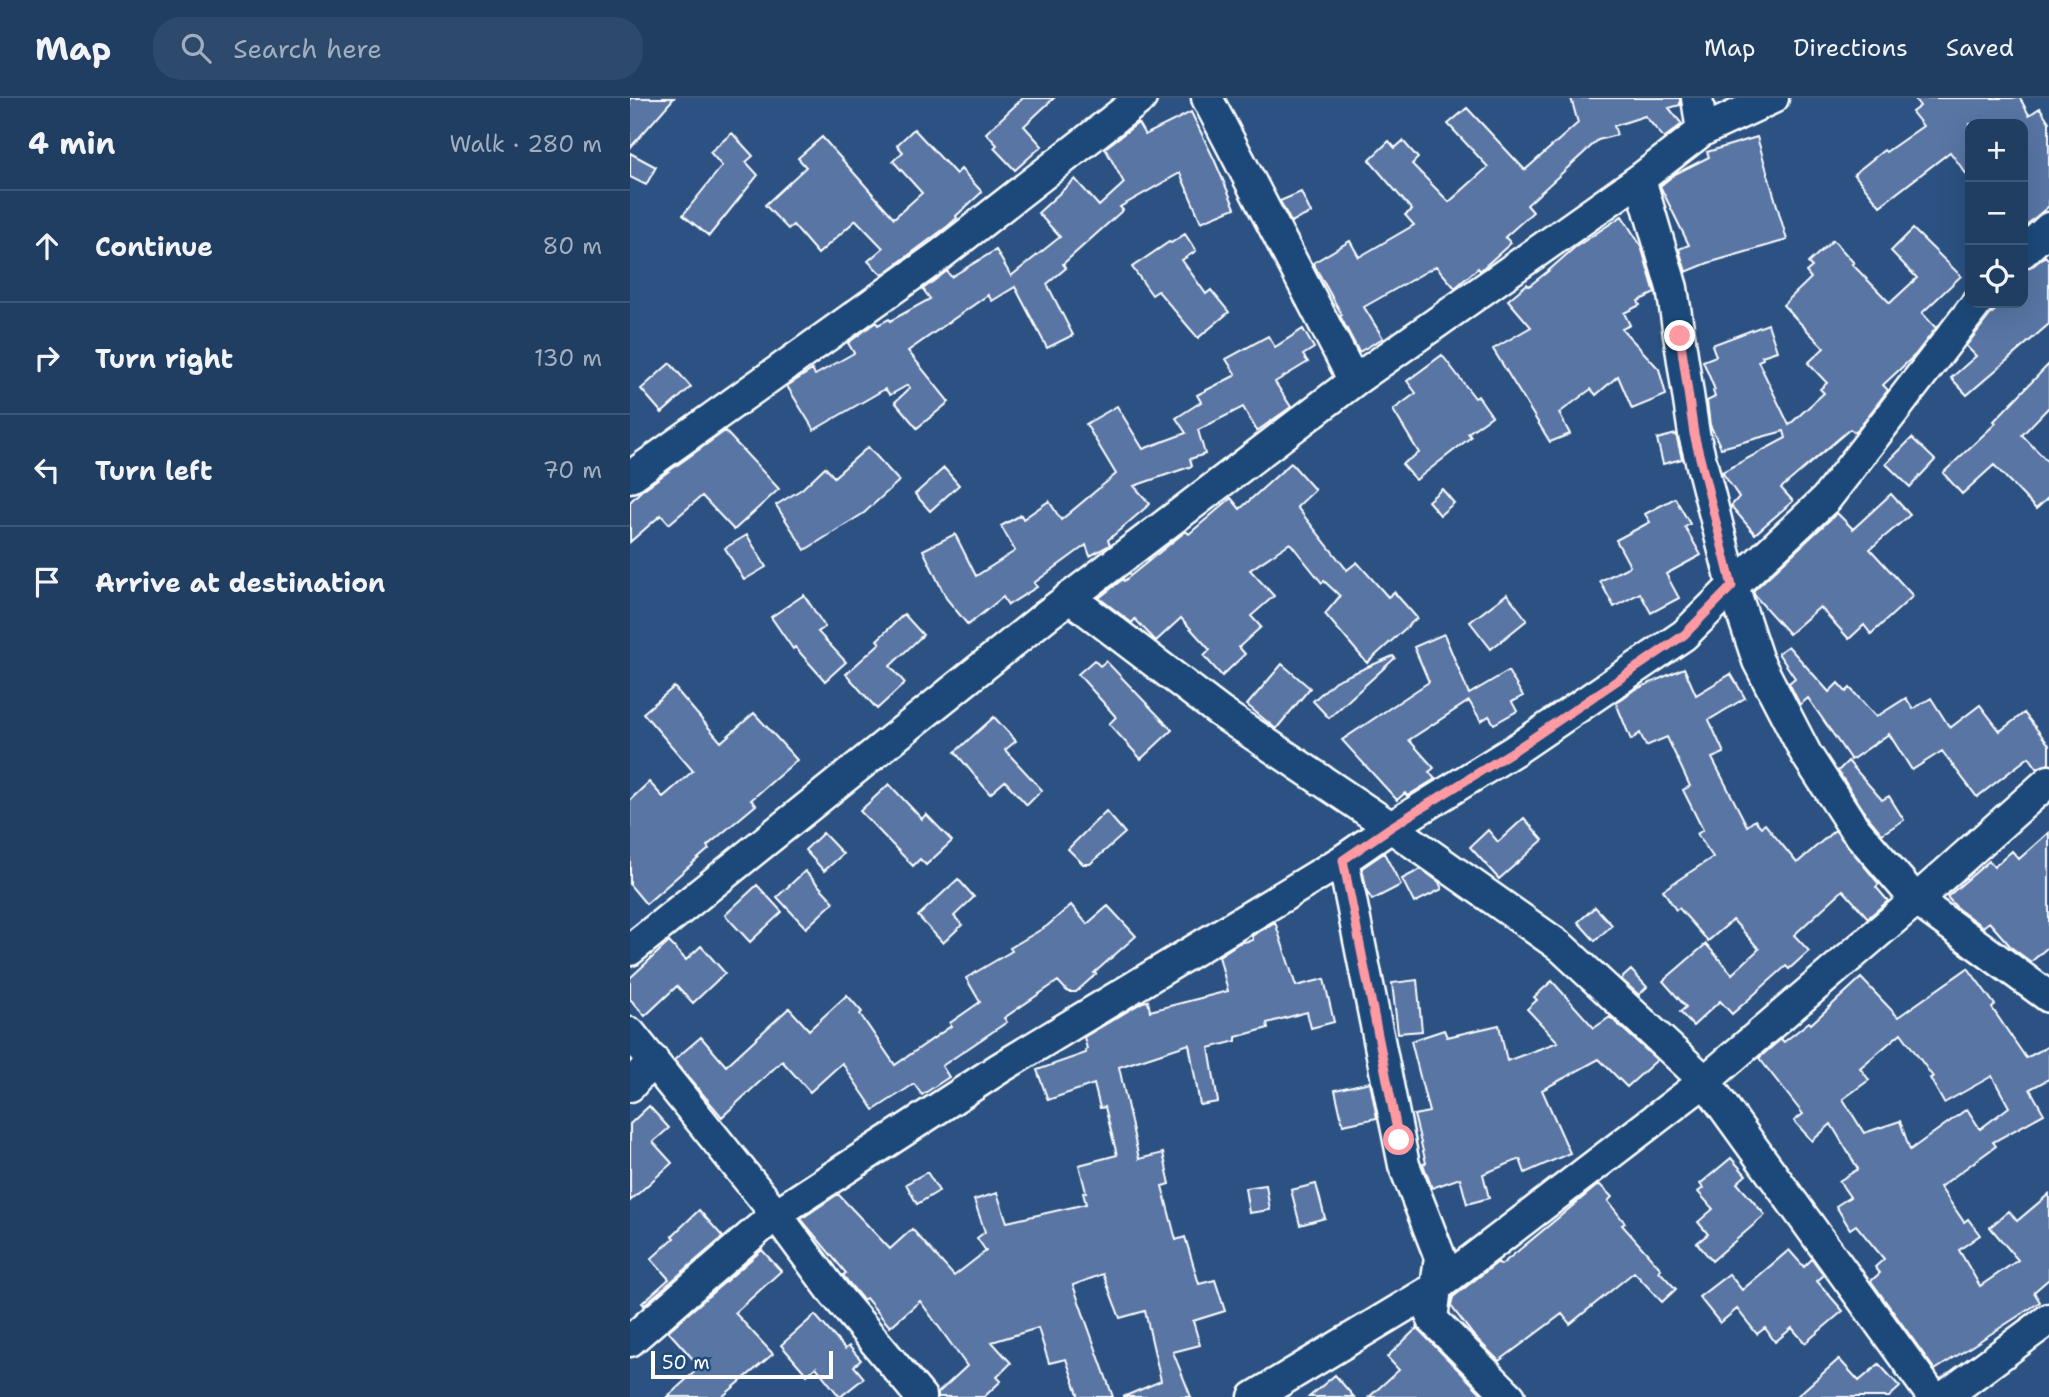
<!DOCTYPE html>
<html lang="en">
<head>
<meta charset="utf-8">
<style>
	:root { --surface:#203e62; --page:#2d496b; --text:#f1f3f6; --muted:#a2aebe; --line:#3d5777 }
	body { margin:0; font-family:"Shantell Sans",sans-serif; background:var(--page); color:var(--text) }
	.controls { position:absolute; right:21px; top:21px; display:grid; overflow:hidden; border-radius:14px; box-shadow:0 7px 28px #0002 }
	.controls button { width:63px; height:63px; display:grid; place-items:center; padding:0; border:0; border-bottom:2px solid var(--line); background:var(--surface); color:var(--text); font:35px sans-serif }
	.scale { position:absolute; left:21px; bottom:18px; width:182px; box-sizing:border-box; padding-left:7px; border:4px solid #fff; border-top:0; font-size:19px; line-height:24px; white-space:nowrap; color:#fff; -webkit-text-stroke:5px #1f4a7a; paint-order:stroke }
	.stop { position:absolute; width:21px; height:21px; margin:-16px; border:5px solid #ff9aa2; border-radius:50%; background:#fff }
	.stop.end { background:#ff9aa2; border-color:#fff; box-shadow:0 2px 7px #0008 }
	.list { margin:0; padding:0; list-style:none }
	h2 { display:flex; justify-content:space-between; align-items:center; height:91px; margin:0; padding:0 28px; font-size:30px }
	h2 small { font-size:23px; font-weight:400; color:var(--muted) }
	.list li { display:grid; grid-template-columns:46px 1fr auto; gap:21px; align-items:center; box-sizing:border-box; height:112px; padding:0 28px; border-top:2px solid var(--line) }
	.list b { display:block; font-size:26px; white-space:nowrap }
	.list em { font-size:23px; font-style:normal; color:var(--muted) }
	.icon { flex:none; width:38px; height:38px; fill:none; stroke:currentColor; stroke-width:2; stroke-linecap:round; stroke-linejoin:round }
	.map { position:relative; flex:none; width:1419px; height:1299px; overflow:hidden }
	header { display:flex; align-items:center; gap:42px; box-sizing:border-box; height:98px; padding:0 35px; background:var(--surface); border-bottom:2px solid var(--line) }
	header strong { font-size:33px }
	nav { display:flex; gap:38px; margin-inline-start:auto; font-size:24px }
	.search { width:490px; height:63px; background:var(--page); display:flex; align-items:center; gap:18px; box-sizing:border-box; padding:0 24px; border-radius:28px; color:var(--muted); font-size:26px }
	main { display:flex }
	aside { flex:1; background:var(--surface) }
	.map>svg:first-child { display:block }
	.building { fill:#5974a4; stroke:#fff; stroke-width:2; fill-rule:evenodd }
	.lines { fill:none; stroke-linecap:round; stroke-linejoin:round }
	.minor-casing { stroke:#fff; stroke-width:35 }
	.minor { stroke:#1f4a7a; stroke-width:30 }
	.route { stroke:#ff9aa2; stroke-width:9 }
</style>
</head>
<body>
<header>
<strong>Map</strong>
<div class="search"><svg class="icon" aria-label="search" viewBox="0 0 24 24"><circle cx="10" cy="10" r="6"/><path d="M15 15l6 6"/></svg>Search here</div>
<nav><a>Map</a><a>Directions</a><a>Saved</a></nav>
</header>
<main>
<aside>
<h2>4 min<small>Walk · 280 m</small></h2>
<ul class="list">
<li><svg class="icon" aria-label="ahead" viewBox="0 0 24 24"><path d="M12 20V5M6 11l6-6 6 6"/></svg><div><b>Continue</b></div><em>80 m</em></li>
<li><svg class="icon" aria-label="right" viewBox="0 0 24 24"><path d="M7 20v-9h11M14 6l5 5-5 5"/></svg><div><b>Turn right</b></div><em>130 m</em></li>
<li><svg class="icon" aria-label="left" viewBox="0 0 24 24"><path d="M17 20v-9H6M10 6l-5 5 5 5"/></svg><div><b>Turn left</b></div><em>70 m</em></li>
<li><svg class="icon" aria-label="arrive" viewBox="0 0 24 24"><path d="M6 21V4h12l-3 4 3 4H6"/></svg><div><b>Arrive at destination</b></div></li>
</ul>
</aside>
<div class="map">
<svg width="1419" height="1299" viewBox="0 0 1419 1299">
	<rect width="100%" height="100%" fill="#2b5282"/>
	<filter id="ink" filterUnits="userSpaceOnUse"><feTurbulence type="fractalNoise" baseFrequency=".0143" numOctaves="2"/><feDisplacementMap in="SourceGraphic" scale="14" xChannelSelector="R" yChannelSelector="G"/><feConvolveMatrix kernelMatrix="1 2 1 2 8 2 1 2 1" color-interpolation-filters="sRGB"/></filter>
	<g filter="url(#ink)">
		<path class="building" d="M0,0H44L0,50Z
			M393,0H424L394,28L412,48L385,72L364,50L367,47L356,35Z
			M941,0H1050V7L1039,10L1052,26L1034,40L1015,18L984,28L987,37L968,42L897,107L903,114L875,139L881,145L852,171L850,173L848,170L825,190L806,168L734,209L753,240L729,254L710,218L712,217L683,165L720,143L729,159L784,127L775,117L782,112L739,62L759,43L765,50L773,43L788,60L782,66L819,104L858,69L818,26L837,10L895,72L948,25Z
			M1284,0H1390L1399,17L1410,10L1419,24V108L1393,130V26H1340V81L1320,54L1250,108L1224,76L1254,52L1256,54L1293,28L1282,14L1290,8Z
			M561,14L584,61L605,110L571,124L550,75L490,109L493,112L433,166L436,170L417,186L443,237L417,250L385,189L362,203L358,197L278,253L319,304L287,330L265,304L280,290L278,287L260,297L255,291L184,332L157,288L182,272L185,277L224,255L218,245L246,224L248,227L259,221L260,223L300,201L293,191L317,173L321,179L366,152L381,178L430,139L408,115L445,81L469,108L494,85L475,50L508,25L515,37Z
			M284,31L326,76L331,71L352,94L326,118L327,120L318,128L252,177L238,163L253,150L226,122L188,156L163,127L158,131L135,107L176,69L168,60L192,39L264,120L292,95L263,63L273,54L267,47Z
			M102,35L123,58L116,64L128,77L79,138L53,117L92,68L80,54Z
			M1127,39L1157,142L1078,165L1056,174L1049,151L1059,147L1030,88L1045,76L1079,59L1077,54Z
			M0,55L26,69L16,87L0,79Z
			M671,94L681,115L661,124L650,103Z
			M992,118L1011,148L1025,195L1008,203L1010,207L994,215L1000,227L992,231L1029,271L1036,297L1002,311L988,278L966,297L961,291L929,315L940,336L920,344L863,251L901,229L878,202L897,186L899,188L917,174L944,150Z
			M1283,131L1331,178L1292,215L1306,230L1285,257L1253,287L1258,292L1225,335L1220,331L1151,390L1163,403L1125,436L1101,408L1109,399L1092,374L1156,340L1154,333L1091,350L1080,327L1077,303L1085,299L1083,293L1085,292L1073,263L1086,258L1082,247L1138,226L1147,253L1132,258L1133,261L1128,263L1159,327L1194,295L1190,291L1197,285L1178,265L1194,250L1153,207L1181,180L1176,174L1182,169L1178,165L1203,142L1224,165L1222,166L1260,205L1287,180L1261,153Z
			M555,136L566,153L552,162L576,196L581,192L599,214L568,240L528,193L522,197L502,169L539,144L541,145Z
			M1415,158L1419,162V226L1337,297L1321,280L1346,258L1336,248L1361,216L1373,205H1393V171L1404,167Z
			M673,231L684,250L673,257L678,264L645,284L661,309L627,333L613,309L568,332L575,356L560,361L562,368L504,388L520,406L478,442L480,447L460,458L456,447L404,485L407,489L378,507L373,499L338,527L316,500L293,452L325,436L346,478L385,453L371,428L391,417L393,421L419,403L431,422L486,376L456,326L487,308L513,351L556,335L546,320L571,304L567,297L606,277L596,261L638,238L645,249Z
			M812,257L845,300L848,298L862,318L838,335L841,339L786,382L772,366L789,355L763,312L786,295L777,283Z
			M40,265L61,289L32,315L11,291Z
			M1419,266V309L1392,337L1419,365V399L1406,411L1364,367L1332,396L1313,375L1366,325L1364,323Z
			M95,333L149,391L104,432L72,398L39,426L31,417L0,444V404L11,393Z
			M1046,336L1052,361L1033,366L1027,341Z
			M1282,340L1305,362L1280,389L1256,366Z
			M238,349L269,383L234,415L175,452L146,407L172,391L195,369L204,379Z
			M661,365L685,392L667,409L717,472L727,464L758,499L764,494L787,520L737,565L695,516L710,498L694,483L692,485L660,445L620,472L644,498L621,518L631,529L609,549L615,556L592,578L574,558L580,552L551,520L526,543L505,521L502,525L469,500L493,481L494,483L556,433L559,436L601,400L610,411Z
			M314,370L329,387L300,413L285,396Z
			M812,391L824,405L810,417L798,403Z
			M1261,396L1280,417L1240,451L1283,498L1241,536L1234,527L1219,541L1190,509L1159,536L1125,498L1123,493L1207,415L1223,431Z
			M1045,400L1060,426L1055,429L1071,457L1036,476L1049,500L1021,515L1010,495L984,509L970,483L1000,468L986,442L1020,424L1015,416Z
			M117,437L136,469L114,482L95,450Z
			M877,496L897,522L861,551L840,524Z
			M174,497L195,529L188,534L216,564L195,583L165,549L163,551L141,519Z
			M274,516L293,537L260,568L275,585L247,611L216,576L250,545L247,542Z
			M814,536L839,596L878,573L893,598L882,604L887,613L864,626L859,618L851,623L839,603L779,642L804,670L799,674L805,681L777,698L775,695L767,702L712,642L799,584L784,549Z
			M1158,548L1199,594L1208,585L1216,594L1220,590L1246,619L1276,600L1283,611L1301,600L1320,630L1350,607L1370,633L1394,615L1419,647V666L1407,670L1399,659L1347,699L1312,653L1282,672L1259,636L1221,662L1178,600L1170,607L1159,585L1165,580L1148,555Z
			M763,558L765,560L699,620L683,603L705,583Z
			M464,562L470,568L476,563L542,632L511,661L479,626L486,619L448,576Z
			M652,566L680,590L646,631L617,607Z
			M1054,570L1066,597L1101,576L1115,600L1079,622L1094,655L1082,660L1117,728L1125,722L1131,729L1135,726L1167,765L1205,732L1249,786L1246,789L1258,803L1238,820L1213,792L1164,837L1179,853L1159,871L1156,868L1102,916L1090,903L1063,928L1050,914L1056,909L1033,883L1076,846L1102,876L1129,851L1103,822L1078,843L1049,810L1046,812L1033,792L1083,759L1067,736L1073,732L1053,692L1060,688L1037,639L1016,648L1010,635L1001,642L986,605L1004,592Z
			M44,589L91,644L124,615L167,662L121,702L126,707L77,748L79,751L16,806L0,787V702L19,684L33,699L63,673L13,615Z
			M364,619L386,643L375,652L412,692L397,707L375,683L360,696L325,654Z
			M1218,663L1252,702L1259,698L1274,722L1252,736L1238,719L1208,673Z
			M259,686L292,721L296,716L322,743L296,767L290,761L283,768L230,713Z
			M476,713L495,735L460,766H453L438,751Z
			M894,720L913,742L869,781L840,749L858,732L868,744Z
			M1419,734V848L1401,864L1382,850L1359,824L1353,829L1328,811L1317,799L1359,763L1364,769L1382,753L1389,761Z
			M193,735L213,756L194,773L175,752Z
			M754,755L771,787L742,802L737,794L732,770Z
			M791,771L809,784L812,791L784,805L772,781Z
			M175,773L204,804L176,830L147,799Z
			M328,781L344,799L324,818L332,827L313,845L288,818Z
			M127,787L152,814L120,844L95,817Z
			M441,807L457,826L478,808L506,838L464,875L466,876L446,894H438L428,883L374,920L377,924L312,968L319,979L292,997L284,986L244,1012L212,965L180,994L152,963L92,1019L44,962L71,939L96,968L159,910L179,932L217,897L232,914L230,916L265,967L321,928L320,925L350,904L336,880L382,853L380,850L417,828Z
			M965,809L982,827L965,843L948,824Z
			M645,824L666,888L694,881L704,924L681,930L677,914L637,925L638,930L606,939V943L579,950L588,1004L570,1007L559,946L489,969L509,1061L533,1055L540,1086L532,1088L546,1142L555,1139L569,1186L585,1182L595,1213L563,1223L570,1247L543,1254L561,1299H493L531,1283L515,1213L490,1220L473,1176L443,1187L483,1299H449L436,1261L419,1265L408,1230L362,1244L381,1265L367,1279L371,1283L354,1299H308V1295L337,1268L290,1203L260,1229L236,1200L233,1202L219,1185L213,1177L216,1175L171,1121L208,1096L260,1151L282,1131L324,1178L356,1153L347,1140L355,1134L344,1102L367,1095L377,1124L456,1106L453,1095L456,1094L449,1067L487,1057L475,1009L470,1010L464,986L418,1002L407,972L456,955L455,952L457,951L454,939L513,904L518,903L520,913L598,893L589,858L609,845L623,842L622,838Z
			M39,844L56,862L71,848L95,875L63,905L47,888L15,918L0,901V880Z
			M1338,870L1365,907L1362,910L1396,960L1419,948V981L1400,991L1414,1016L1363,1044L1366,1048L1310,1089L1334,1124L1338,1121L1350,1137L1329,1152L1350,1188L1388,1162L1360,1129L1379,1113L1387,1123L1419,1096V1181L1404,1194L1410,1204L1305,1272L1241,1183L1250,1175L1245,1169L1254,1161L1226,1127L1220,1131L1206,1108L1220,1099L1209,1083L1228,1071L1201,1026L1182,1043L1164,1023L1173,1016L1129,960L1151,941L1154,944L1179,924L1181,926L1231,880L1268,919ZM1271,935L1303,979L1300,980L1314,1005L1362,978L1379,1009L1350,1031L1337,1011L1280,1052L1270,1023L1234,1035L1213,1001L1239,982L1230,970Z
			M1001,872L1017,889L1009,897L991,881Z
			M787,882L792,933L768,935L762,885Z
			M922,883L964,930L980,919L1027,962L997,989L969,961L912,992L940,1055L895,1075L890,1061L853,1076L859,1100L837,1106L830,1080L802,1090L793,1066L796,1065L784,1017L799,1014L781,943L814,932L817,939L869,927L877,963L928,944L897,911L907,902L904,899Z
			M740,984L747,1020L713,1027L705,992Z
			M19,1008L39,1030L23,1044L42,1065L0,1103V1026Z
			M1101,1060L1116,1077L1107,1085L1135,1117L1082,1163L1067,1145L1078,1136L1068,1124L1083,1111L1068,1094L1073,1090L1070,1086Z
			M297,1074L309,1093L287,1106L276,1086Z
			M686,1086L695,1120L670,1127L661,1092Z
			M969,1086L982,1099L978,1103L995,1125L992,1127L1031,1171L1029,1173L1046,1191L1032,1204L1004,1174L940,1226L932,1216L869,1263L843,1237L821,1208L823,1199L868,1164L871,1167Z
			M636,1087L640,1112L619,1115L615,1090Z
			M69,1112L93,1139L14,1207L12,1205L39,1181L21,1161L44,1140L42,1138Z
			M132,1152L151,1173L105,1215L143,1256L92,1299H37L70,1269L38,1233Z
			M1159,1152L1174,1169L1182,1161L1194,1177L1187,1183L1213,1213L1175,1245L1162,1230L1145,1244L1135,1230L1127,1236L1107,1211L1090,1225L1069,1199L1099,1176L1112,1192Z
			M185,1217L215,1251L219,1248L231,1262L224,1268L234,1280L210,1299L186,1269L177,1277L151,1247Z
			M787,1230L790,1233L855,1299H739L769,1272L757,1259Z
			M1209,1261L1229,1283L1249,1266L1270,1289L1259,1299H1166Z
			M705,1277L724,1299H679Z"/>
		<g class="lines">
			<defs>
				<path id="minor" d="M577,0L724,283
					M1067,0L1072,33
					M1010,81L1042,190L1064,336L1103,488L1128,563L1176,656L1224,730L1286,802L1419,899
					M1393,154L1419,130
					M0,379L310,157L511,0
					M439,499L590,614L761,729L931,849L1075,983L1303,1299
					M713,762L774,1067L810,1159L802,1221L880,1299
					M0,852L418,516L724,283L1010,81L1072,33L1143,0
					M0,935L146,1116L205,1196L291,1299
					M0,988L23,962
					M0,1243L146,1116L370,970L713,762L761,729L885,652L1054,537L1103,488L1196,401L1347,205
					M624,1299L805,1190L1075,983L1286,802L1419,683
					M1314,1299L1419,1221"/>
			</defs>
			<use href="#minor" class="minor-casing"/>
			<use href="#minor" class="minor"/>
		</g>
	</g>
	<g class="lines" filter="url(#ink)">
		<path class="route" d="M769,1042L713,762L761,729L885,652L1054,537L1102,488L1064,336L1050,238"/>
	</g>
</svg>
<div class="controls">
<button>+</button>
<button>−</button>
<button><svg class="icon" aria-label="locate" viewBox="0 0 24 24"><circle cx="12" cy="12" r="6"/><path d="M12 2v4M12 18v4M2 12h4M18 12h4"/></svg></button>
</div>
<div class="scale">50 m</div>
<div class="stop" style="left:769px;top:1042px"></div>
<div class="stop end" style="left:1050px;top:238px"></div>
</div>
</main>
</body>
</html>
